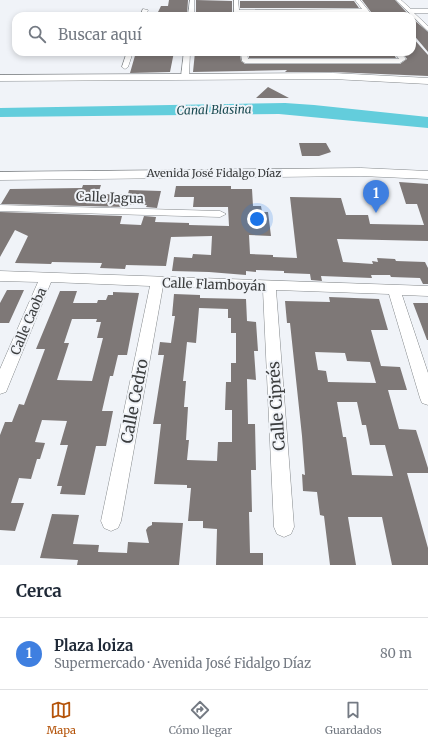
<!DOCTYPE html>
<html lang="es">
<head>
<meta charset="utf-8">
<style>
	:root { --surface:#fff; --page:#f2f2f3; --text:#1f2937; --muted:#747a83; --line:#e0e1e3; --accent:#b45309 }
	body { margin:0; font-family:Merriweather,serif; background:var(--page); color:var(--text) }
	.you { position:absolute; left:257px; top:219px; width:14px; height:14px; margin:-10px; border:3px solid #fff; border-radius:50%; background:#1a73e8; box-shadow:0 0 0 6px #1a73e833 }
	.badge { display:grid; place-items:center; width:26px; height:26px; border-radius:50%; background:var(--accent); color:#fff; font-size:13px; font-weight:700 }
	.pin { position:absolute; translate:-50% -33px; filter:drop-shadow(0 1px 2px #0008) }
	.pin::after { content:''; position:absolute; top:21px; width:14px; height:12px; background:inherit; clip-path:polygon(0 0,100% 0,50% 100%) }
	.list { margin:0; padding:0; list-style:none }
	h2 { display:flex; justify-content:space-between; align-items:center; height:52px; margin:0; padding:0 16px; font-size:17px }
	h2 small { font-size:13px; font-weight:400; color:var(--muted) }
	.list li { display:grid; grid-template-columns:26px 1fr auto; gap:12px; align-items:center; box-sizing:border-box; height:72px; padding:0 16px; border-top:1px solid var(--line) }
	.list b { display:block; font-size:15px; white-space:nowrap }
	.list p { margin:0; font-size:13px; white-space:nowrap; color:var(--muted) }
	.list em { font-size:13px; font-style:normal; color:var(--muted) }
	.icon { flex:none; width:22px; height:22px; fill:none; stroke:currentColor; stroke-width:2; stroke-linecap:round; stroke-linejoin:round }
	.map { position:relative; flex:none; width:428px; height:565px; overflow:hidden }
	.search { position:absolute; background:var(--surface); box-shadow:0 2px 6px #0003; left:12px; right:12px; top:12px; height:44px; display:flex; align-items:center; gap:10px; box-sizing:border-box; padding:0 14px; border-radius:12px; color:var(--muted); font-size:15px }
	.sheet { height:124px; background:var(--surface) }
	nav { display:flex; justify-content:space-around; align-items:center; box-sizing:border-box; height:56px; border-top:1px solid var(--line); background:var(--surface); font-size:11px; color:var(--muted) }
	nav a { display:grid; justify-items:center; gap:2px }
	nav .on { color:var(--accent) }
	.map>svg:first-child { display:block }
	.water { fill:#63cddc }
	.building { fill:#7e7877; fill-rule:evenodd }
	.lines { fill:none; stroke-linecap:round; stroke-linejoin:round }
	.minor-casing { stroke:#85898c; stroke-width:1 }
	.tertiary-casing { stroke:#85898c; stroke-width:1 }
	.minor { fill:#fff; fill-rule:evenodd }
	.tertiary { fill:#fff; fill-rule:evenodd }
	.labels { text-anchor:middle; stroke-width:4; stroke-linejoin:round; paint-order:stroke }
	.far-street-label { font-size:11px; fill:#3b3d3e; stroke:#f0f3f8 }
	.far-water-label { font-size:12px; font-style:italic; fill:#1a4a51; stroke:#f0f3f8 }
	.street-label { font-size:13px; fill:#3b3d3e; stroke:#f0f3f8 }
	.near-street-label { font-size:16px; fill:#3b3d3e; stroke:#f0f3f8 }
</style>
</head>
<body>
<div class="map">
<svg width="428" height="565" viewBox="0 0 428 565">
	<rect width="100%" height="100%" fill="#f0f3f8"/>
	<path class="water" d="M285,103L314,105L428,117V128L279,114L0,117V108Z"/>
	<path class="building" d="M169,0H188L187,15L156,16L161,6H168Z
		M196,0L232,1V16H196Z
		M362,0H395L410,16H374Z
		M240,1H354L359,8H240Z
		M363,14L365,16L241,15Z
		M412,18L428,32V52L412,33Z
		M412,37L428,55V76L333,72H285L287,70L193,72L195,52H228V54H240L241,61L245,64H400L407,59L402,52H412Z
		M136,52H174L170,72L130,73Z
		M333,52L393,53L396,58H249V54Z
		M268,87L289,98H256Z
		M299,143H326L331,152L319,156H302Z
		M399,182L428,184V241L337,239L343,262L373,264L372,261L378,262L377,258L395,259L396,261L425,262L428,268V284H423L420,278L391,277L390,275H371L372,278L321,276L322,281L311,280L310,274L284,273V271L256,270V272L246,271V275L209,272L172,271L174,257L192,258L193,254L211,255L212,236L171,237L166,266L126,265L125,269L100,268L102,263L52,262L51,264L15,263L28,236L15,230L0,257V212L122,216L120,224L141,225L144,216L156,217L155,222L189,223V225L229,226L228,207H193L194,197H174L176,186H231V189H252L253,206H261L262,212H268L271,236L249,235L250,254L273,255V257L297,258L290,197L341,198L346,215H368L370,224L424,225L417,204H406Z
		M83,185H101L98,194H128L129,190L161,191L157,208L146,207L147,205H126L125,207L1,204L10,189L82,188Z
		M7,290H24L9,323H0V303Z
		M60,291H77L73,303H97L98,300H106L108,295H113V292L139,293L127,355H118L113,376H110L102,411H113L106,446H96L85,495L60,494L62,486H57L68,445H60L67,421L42,420L35,442L45,443L40,459H37L31,479L19,478L11,503H24L15,531L0,530V435L5,422H12L19,404L24,405L45,349H36ZM72,319H97L96,322H101L97,338H103L92,381L57,380L69,343H64Z
		M174,294L200,295V298L246,299L247,321L256,322L258,351H254L256,380L247,379L248,424H255L256,470H251L252,512H249L250,553H263V565H216L217,529L203,528V521H188L191,488H187V485L154,484L161,424H153L164,355H158L160,342L171,343L175,316H172ZM199,308L228,309V318H231V333H236V363H231V382H226L225,410H232V442H218L217,461L187,460L189,440H186L188,407H184L186,381H183L187,342L196,343Z
		M329,297L379,299L388,330H371L381,366L400,367L407,390H388L399,429L416,430L428,468V473H407L428,548V565H392L382,517H348L356,565H330L324,516L320,515L317,492L303,491L302,474L305,475L302,436L290,323H287L285,301L330,302ZM315,352L345,353L347,361L370,362L376,383L328,382L326,371L318,370ZM337,402H357L362,425H366L370,445H385L393,476L352,475L346,437H343Z
		M413,303H428V340H427Z
		M52,514L79,515L73,544L99,545L98,552L127,553L128,542L149,543L146,530L148,527L152,525V522L183,523L179,565H77L78,560L40,558Z"/>
	<g class="lines">
		<defs>
			<path id="minor" d="M190,0H194V16H188Z
				M234,0H238L239,10L362,9L355,0H360L373,16H367L364,13L239,14L240,16H234Z
				M396,0H401L411,9H428V13H414L428,26V31Z
				M143,9L148,10L146,16H140Z
				M127,52H133L128,67L125,69L122,67Z
				M184,52H190L189,77L185,79L181,77Z
				M241,52H247L248,59H399L394,52H400L406,59L400,63H245L242,61Z
				M0,205L220,211L226,214L220,217L0,211Z
				M0,271L428,286V296L402,295L428,373V405L422,403L420,398L389,294L276,290L294,527L291,534L284,537L277,534L274,527L263,290L163,286L121,521L118,528L111,531L104,528L101,521L150,286L51,282L8,387L6,392L0,394V369L38,282L0,281Z"/>
			<path id="tertiary" d="M333,73L428,78V84L333,79L0,81V75Z
				M361,168L428,171V179L361,176L0,180V172Z"/>
		</defs>
		<use href="#minor" class="minor-casing"/>
		<use href="#tertiary" class="tertiary-casing"/>
		<use href="#minor" class="minor"/>
		<use href="#tertiary" class="tertiary"/>
	</g>
	<g class="labels">
		<g class="far-street-label">
			<text x="214" y="177">Avenida José Fidalgo Díaz</text>
		</g>
		<g class="far-water-label">
			<text transform="translate(214 110) rotate(-1)" y="4">Canal Blasina</text>
		</g>
		<g class="street-label">
			<text transform="translate(110 197) rotate(2)" y="5">Calle Jagua</text>
			<text transform="translate(214 284) rotate(2)" y="5">Calle Flamboyán</text>
			<text transform="translate(28 321) rotate(-67)" y="5">Calle Caoba</text>
		</g>
		<g class="near-street-label">
			<text transform="translate(134 401) rotate(-79)" y="6">Calle Cedro</text>
			<text transform="translate(276 406) rotate(-94)" y="6">Calle Ciprés</text>
		</g>
	</g>
</svg>
<div class="you"></div>
<div class="pin badge" style="left:376px;top:213px;background:#3f7fe0">1</div>
<div class="search"><svg class="icon" aria-label="search" viewBox="0 0 24 24"><circle cx="10" cy="10" r="6"/><path d="M15 15l6 6"/></svg>Buscar aquí</div>
</div>
<section class="sheet">
<h2>Cerca<small></small></h2>
<ul class="list">
<li><span class="badge" style="background:#3f7fe0">1</span><div><b>Plaza loiza</b><p>Supermercado · Avenida José Fidalgo Díaz</p></div><em>80 m</em></li>
</ul>
</section>
<nav>
<a class="on"><svg class="icon" aria-label="map" viewBox="0 0 24 24"><path d="M3 6l6-2 6 2 6-2v14l-6 2-6-2-6 2zM9 4v14M15 6v14"/></svg>Mapa</a>
<a><svg class="icon" aria-label="directions" viewBox="0 0 24 24"><path d="M12 3l9 9-9 9-9-9zM9 14v-3h6M13 9l2 2-2 2"/></svg>Cómo llegar</a>
<a><svg class="icon" aria-label="saved" viewBox="0 0 24 24"><path d="M7 4h10v16l-5-4-5 4z"/></svg>Guardados</a>
</nav>
</body>
</html>
